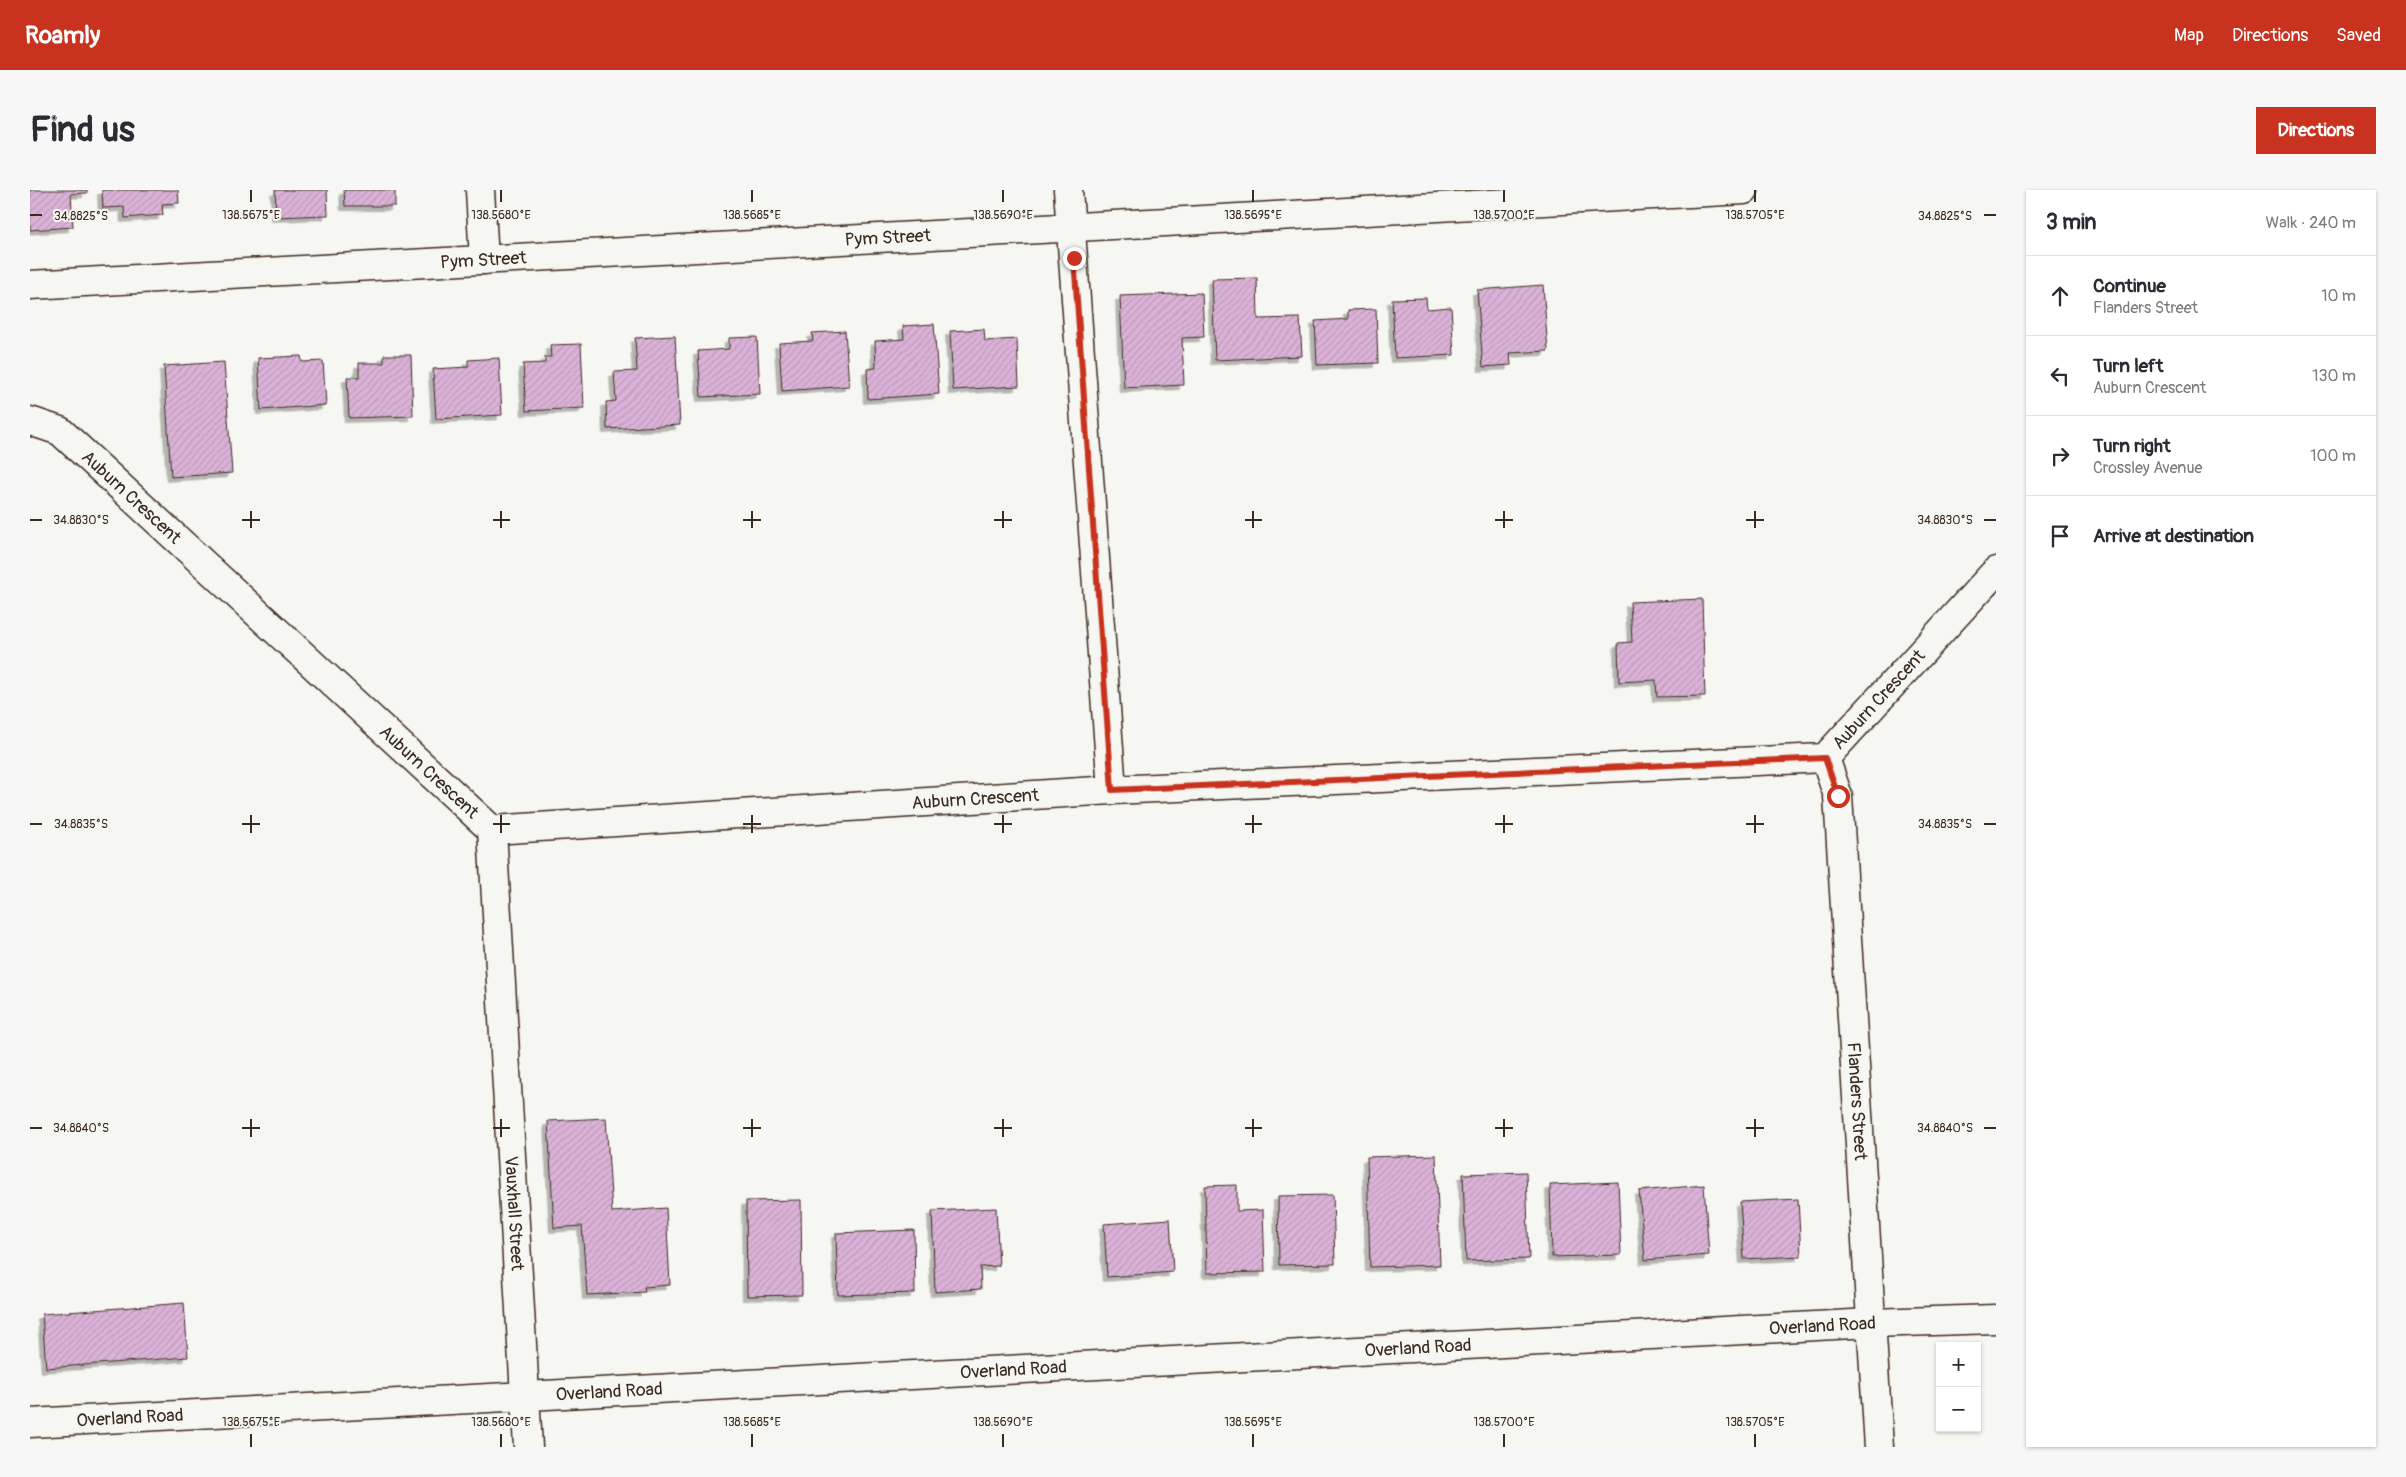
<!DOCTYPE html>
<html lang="en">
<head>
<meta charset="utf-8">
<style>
	:root { --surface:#fff; --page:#f7f7f7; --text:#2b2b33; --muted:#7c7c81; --line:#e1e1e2; --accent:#c8321e }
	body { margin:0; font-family:Pangolin,sans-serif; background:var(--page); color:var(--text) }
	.controls { position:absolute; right:15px; bottom:15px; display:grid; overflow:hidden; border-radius:0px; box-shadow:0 1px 4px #0004 }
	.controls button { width:45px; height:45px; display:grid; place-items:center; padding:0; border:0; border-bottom:1px solid var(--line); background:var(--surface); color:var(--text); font:25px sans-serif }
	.stop { position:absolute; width:15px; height:15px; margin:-11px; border:4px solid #c8321e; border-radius:50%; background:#fff }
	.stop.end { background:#c8321e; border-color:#fff; box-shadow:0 1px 5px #0008 }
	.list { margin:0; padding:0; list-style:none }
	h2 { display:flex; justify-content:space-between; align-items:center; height:65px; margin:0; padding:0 20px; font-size:21px }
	h2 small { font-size:16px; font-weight:400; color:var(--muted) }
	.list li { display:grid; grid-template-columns:32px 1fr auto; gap:15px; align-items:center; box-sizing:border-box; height:80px; padding:0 20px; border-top:1px solid var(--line) }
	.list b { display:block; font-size:19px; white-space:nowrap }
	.list p { margin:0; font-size:16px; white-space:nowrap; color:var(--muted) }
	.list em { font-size:16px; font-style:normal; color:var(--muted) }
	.icon { flex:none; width:28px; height:28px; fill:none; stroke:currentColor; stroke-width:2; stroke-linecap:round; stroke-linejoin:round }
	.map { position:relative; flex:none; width:1966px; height:1257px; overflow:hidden; border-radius:0px }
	header { display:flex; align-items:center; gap:30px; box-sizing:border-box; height:70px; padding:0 25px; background:var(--accent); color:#fff }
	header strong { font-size:24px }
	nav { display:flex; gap:28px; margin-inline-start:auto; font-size:18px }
	.intro { display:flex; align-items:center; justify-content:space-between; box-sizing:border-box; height:120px; padding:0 30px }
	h1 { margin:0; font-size:35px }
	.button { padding:12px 22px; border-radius:0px; background:var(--accent); color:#fff; font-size:18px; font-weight:700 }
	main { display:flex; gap:30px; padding:0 30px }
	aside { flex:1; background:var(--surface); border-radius:0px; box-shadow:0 1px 4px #0004 }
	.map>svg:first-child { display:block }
	.building { fill:url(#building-hatch); stroke:#3b2a1e; filter:url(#shadow) }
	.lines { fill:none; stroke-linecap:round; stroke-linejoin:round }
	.street-casing { stroke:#3b2a1e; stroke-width:31 }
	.secondary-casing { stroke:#3b2a1e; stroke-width:31 }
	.street { stroke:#f6f6f2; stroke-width:28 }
	.secondary { stroke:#f6f6f2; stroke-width:28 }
	.route { stroke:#c8321e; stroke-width:6 }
	.ticks { fill:none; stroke:#3b2a1e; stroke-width:2 }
	.labels { text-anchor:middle; stroke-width:4; stroke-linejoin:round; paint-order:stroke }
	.street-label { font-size:18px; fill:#3b2a1e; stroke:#f6f6f2 }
	.ticks-label { font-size:12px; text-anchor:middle; fill:#3b2a1e; stroke:#f6f6f2; stroke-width:4; stroke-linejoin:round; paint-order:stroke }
</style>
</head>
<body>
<header>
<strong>Roamly</strong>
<nav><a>Map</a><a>Directions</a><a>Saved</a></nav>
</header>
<div class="intro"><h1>Find us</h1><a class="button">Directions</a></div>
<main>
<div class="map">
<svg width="1966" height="1257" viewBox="0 0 1966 1257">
	<defs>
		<pattern id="building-hatch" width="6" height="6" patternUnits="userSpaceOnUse" patternTransform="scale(1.25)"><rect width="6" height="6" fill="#dbb2d8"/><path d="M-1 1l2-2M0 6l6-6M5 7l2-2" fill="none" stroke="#bd99b9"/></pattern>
		<filter id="shadow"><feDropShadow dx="-4.5" dy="4.5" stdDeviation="0" flood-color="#0004"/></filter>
	</defs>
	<rect width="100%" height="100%" fill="#f6f6f2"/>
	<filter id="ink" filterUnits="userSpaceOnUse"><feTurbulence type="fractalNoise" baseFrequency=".02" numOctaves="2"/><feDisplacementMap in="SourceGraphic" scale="10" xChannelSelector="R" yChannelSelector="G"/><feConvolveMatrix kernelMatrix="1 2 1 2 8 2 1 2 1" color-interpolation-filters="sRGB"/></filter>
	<g filter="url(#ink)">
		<path class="building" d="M0,0H57V3L41,4L43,37L0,40Z
			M72,0H148L149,13L132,14L133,25L95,28L94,17L73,18Z
			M245,0H297L298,25L246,27Z
			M314,0H365V16H315Z
			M1227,88L1228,129L1270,128L1272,166L1185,170L1182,89Z
			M1513,95L1518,161L1480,163L1481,175L1453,177L1447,100Z
			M1172,103L1174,147L1152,148L1154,195L1094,198L1090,106Z
			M1396,108L1397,119L1421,117L1424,165L1365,168L1362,109Z
			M1346,119L1348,173L1287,175L1285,131L1318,129V120Z
			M904,134L909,204L838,209L837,179L846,178L845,151L874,149L873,136Z
			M954,139L955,151L987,149L989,196L923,200L920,141Z
			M815,141L819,196L752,201L749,153L783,151L782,143Z
			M645,146L650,235L577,239L576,212L586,211L584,182L607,181L605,148Z
			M727,147L730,204L671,207L668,161L699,159V148Z
			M551,154L554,218L496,221L493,174L515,173V167H521L520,155Z
			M354,165H381L383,226L319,228L317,187H329V173H354Z
			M271,166L272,172L293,171L296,215L231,220L228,168Z
			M469,168L472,225L406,229L403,179L438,177V170Z
			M194,172L202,283L141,287L134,176Z
			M1672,409L1675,506L1627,507L1626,490L1589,492L1588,453L1602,452L1600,412Z
			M576,928L582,1022L636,1018L640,1095L614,1097L615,1102L557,1105L552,1036L524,1038L518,931Z
			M1406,965L1410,1075L1340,1077L1337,967Z
			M1496,982L1499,1069L1436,1071L1433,984Z
			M1588,992L1591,1065L1522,1067L1520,995Z
			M1207,995V1021L1233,1020L1235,1082L1177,1083L1175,996Z
			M1674,995L1679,1065L1615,1070L1609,1001Z
			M1303,1005L1305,1074L1249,1075L1248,1006Z
			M1768,1009L1771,1066L1714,1069L1710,1012Z
			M771,1010L772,1105L717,1106L716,1011Z
			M966,1018L969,1076L950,1077L951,1099L905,1102L902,1021Z
			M1140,1029L1143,1082L1077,1087L1074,1034Z
			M884,1040L885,1103L808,1105L806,1043Z
			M154,1113L158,1167L16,1178L12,1124Z"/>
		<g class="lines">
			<defs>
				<g id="street">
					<path d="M450,0L454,70"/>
					<path d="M1038,0L1082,600"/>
					<path id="s1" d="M0,231L30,241L462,640L1082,600L1795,568L1966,381"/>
					<path id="s2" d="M1795,568L1808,606L1849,1257"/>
					<path id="s3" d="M462,640L498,1257"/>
					<path id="s4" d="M0,1233L1841,1133L1966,1129"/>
				</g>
				<g id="secondary">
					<path id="s5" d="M0,95L1714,0"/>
				</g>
			</defs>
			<use href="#street" class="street-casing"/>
			<use href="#secondary" class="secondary-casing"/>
			<use href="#street" class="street"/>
			<use href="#secondary" class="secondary"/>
		</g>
	</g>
	<g class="lines" filter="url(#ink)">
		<path class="route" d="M1044,68L1082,600L1795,568L1808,606"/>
	</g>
	<path class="ticks" d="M221,0V12M471,0V12M722,0V12M973,0V12M1223,0V12M1474,0V12M1725,0V12M0,25H12M1954,25H1966M221,321V338M471,321V338M722,321V338M973,321V338M1223,321V338M1474,321V338M1725,321V338M0,330H12M212,330H230M463,330H480M713,330H731M964,330H982M1215,330H1232M1465,330H1483M1716,330H1734M1954,330H1966M221,625V643M471,625V643M722,625V643M973,625V643M1223,625V643M1474,625V643M1725,625V643M0,634H12M212,634H230M463,634H480M713,634H731M964,634H982M1215,634H1232M1465,634H1483M1716,634H1734M1954,634H1966M221,929V947M471,929V947M722,929V947M973,929V947M1223,929V947M1474,929V947M1725,929V947M0,938H12M212,938H230M463,938H480M713,938H731M964,938H982M1215,938H1232M1465,938H1483M1716,938H1734M1954,938H1966M221,1244V1257M471,1244V1257M722,1244V1257M973,1244V1257M1223,1244V1257M1474,1244V1257M1725,1244V1257"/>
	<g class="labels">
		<g class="street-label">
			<text dy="6" stroke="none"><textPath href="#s5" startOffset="859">Pym Street</textPath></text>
			<text dy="6" stroke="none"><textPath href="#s5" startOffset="454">Pym Street</textPath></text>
			<text dy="6" stroke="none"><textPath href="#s1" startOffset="129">Auburn Crescent</textPath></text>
			<text dy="6" stroke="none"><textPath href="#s1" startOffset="2034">Auburn Crescent</textPath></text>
			<text dy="6" stroke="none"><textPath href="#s1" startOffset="534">Auburn Crescent</textPath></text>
			<text dy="6" stroke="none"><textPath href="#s1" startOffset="1104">Auburn Crescent</textPath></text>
			<text dy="6" stroke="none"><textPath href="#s2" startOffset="346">Flanders Street</textPath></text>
			<text dy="6" stroke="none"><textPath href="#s3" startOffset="384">Vauxhall Street</textPath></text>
			<text dy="6" stroke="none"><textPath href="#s4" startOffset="1795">Overland Road</textPath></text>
			<text dy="6" stroke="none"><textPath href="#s4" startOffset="1390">Overland Road</textPath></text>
			<text dy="6" stroke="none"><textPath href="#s4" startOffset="985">Overland Road</textPath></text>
			<text dy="6" stroke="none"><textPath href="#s4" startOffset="580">Overland Road</textPath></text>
			<text dy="6" stroke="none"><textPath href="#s4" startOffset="100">Overland Road</textPath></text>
		</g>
	</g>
	<g class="ticks-label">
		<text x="221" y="29">138.5675°E</text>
		<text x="471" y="29">138.5680°E</text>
		<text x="722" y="29">138.5685°E</text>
		<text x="973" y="29">138.5690°E</text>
		<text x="1223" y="29">138.5695°E</text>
		<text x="1474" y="29">138.5700°E</text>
		<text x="1725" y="29">138.5705°E</text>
		<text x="51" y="30">34.8825°S</text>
		<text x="1915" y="30">34.8825°S</text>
		<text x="51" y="334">34.8830°S</text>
		<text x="1915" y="334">34.8830°S</text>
		<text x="51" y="638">34.8835°S</text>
		<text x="1915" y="638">34.8835°S</text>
		<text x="51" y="942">34.8840°S</text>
		<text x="1915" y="942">34.8840°S</text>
		<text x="221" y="1236">138.5675°E</text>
		<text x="471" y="1236">138.5680°E</text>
		<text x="722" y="1236">138.5685°E</text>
		<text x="973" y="1236">138.5690°E</text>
		<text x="1223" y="1236">138.5695°E</text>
		<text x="1474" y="1236">138.5700°E</text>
		<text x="1725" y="1236">138.5705°E</text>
	</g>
</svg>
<div class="controls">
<button>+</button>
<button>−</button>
</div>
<div class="stop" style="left:1808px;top:606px"></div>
<div class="stop end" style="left:1044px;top:68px"></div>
</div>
<aside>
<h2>3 min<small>Walk · 240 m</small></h2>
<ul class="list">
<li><svg class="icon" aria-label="ahead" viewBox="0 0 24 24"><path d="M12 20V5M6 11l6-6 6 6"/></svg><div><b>Continue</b><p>Flanders Street</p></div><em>10 m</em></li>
<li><svg class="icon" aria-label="left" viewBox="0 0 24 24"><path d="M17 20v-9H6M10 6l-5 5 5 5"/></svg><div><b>Turn left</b><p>Auburn Crescent</p></div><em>130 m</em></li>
<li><svg class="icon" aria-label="right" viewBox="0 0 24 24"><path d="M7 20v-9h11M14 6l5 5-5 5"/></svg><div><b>Turn right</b><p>Crossley Avenue</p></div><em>100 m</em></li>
<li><svg class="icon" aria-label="arrive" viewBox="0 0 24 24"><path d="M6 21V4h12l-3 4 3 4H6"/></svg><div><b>Arrive at destination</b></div></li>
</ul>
</aside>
</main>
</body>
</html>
